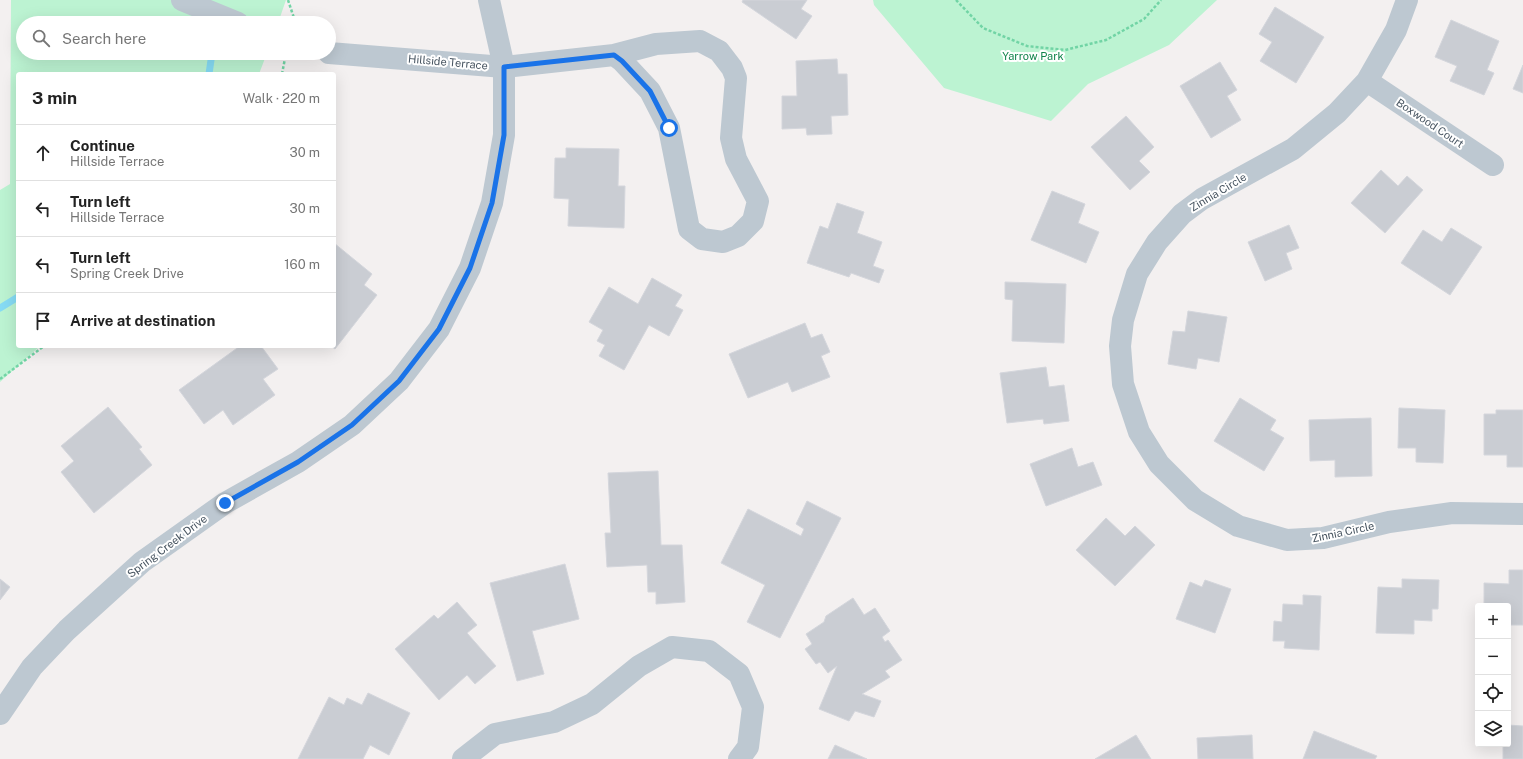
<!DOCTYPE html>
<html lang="en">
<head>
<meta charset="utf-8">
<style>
	:root { --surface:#fff; --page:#f6f6f6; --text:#222; --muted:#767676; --line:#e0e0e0 }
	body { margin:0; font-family:"Public Sans",sans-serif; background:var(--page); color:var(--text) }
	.controls { position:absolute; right:12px; bottom:12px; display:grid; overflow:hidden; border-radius:4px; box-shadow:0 4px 16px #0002 }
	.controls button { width:36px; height:36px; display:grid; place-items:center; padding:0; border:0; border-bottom:1px solid var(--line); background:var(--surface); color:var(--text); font:20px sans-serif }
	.stop { position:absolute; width:12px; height:12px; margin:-9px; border:3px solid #1a73e8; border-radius:50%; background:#fff }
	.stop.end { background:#1a73e8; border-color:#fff; box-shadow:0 1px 4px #0008 }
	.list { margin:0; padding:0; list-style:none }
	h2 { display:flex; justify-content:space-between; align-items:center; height:52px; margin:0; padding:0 16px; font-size:17px }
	h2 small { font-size:13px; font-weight:400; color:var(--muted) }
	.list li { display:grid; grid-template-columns:26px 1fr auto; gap:12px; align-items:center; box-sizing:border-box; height:56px; padding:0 16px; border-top:1px solid var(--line) }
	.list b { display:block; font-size:15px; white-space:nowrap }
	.list p { margin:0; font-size:13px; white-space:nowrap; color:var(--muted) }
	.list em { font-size:13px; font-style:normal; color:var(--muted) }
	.icon { flex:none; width:22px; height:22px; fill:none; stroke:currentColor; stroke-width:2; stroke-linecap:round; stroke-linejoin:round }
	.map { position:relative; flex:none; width:1523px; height:759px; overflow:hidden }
	.search { position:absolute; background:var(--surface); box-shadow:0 4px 16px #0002; left:16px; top:16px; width:320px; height:44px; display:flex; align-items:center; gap:10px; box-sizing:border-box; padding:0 14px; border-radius:22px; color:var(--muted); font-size:15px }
	.panel { position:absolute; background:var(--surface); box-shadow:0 4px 16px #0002; left:16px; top:72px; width:320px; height:276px; border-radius:4px }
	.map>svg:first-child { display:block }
	.green { fill:#bcf3d2 }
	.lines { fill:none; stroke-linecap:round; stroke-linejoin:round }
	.stream { stroke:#86dbf4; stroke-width:7 }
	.building { fill:#cacdd3; stroke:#d4d6dc }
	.path { stroke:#71d4a5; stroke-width:2.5; stroke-dasharray:3 2; stroke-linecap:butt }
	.minor { stroke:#bdc8d1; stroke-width:22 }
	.route { stroke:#1a73e8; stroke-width:5 }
	.labels { text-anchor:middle; stroke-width:4; stroke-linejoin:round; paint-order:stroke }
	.park-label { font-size:11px; fill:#10834b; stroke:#fff }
	.street-label { font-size:11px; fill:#475460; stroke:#fff }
</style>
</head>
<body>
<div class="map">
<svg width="1523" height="759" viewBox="0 0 1523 759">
	<rect width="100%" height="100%" fill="#f3f0f0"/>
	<path class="green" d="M11,0H286L278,23H23V53H267L259,74H18V346H40L0,382V190L10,184Z
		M873,0H1217L1169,45L1088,84L1051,121L944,88L874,5Z"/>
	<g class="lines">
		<path class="stream" d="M209,74L212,53
			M0,308L18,297"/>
	</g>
	<path class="building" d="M743,0H807L801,9L812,16L796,39L742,2Z
		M1275,7L1324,37L1296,83L1260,61L1272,42L1259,34Z
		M1451,20L1499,41L1487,70L1494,73L1484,95L1450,81L1457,66L1435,57Z
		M837,59L838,74H847L848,115L831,116L832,134L807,135L806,128L782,129V96H797L796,61Z
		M1220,62L1237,90L1227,96L1241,120L1211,138L1180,86Z
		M1523,65V93L1513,89Z
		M1126,116L1154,147L1139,161L1150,172L1130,190L1091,147Z
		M566,148L619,149L618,186H625L624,228L568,226L569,199L554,198L555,158H566Z
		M1381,170L1398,186L1407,176L1423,190L1385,233L1351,203Z
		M1052,191L1085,204L1078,223L1099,232L1086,263L1031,240Z
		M837,203L864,212L857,233L882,242L873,266L884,270L879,283L851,273L849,277L807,263L820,226L828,229Z
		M1289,225L1299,248L1286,253L1292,269L1265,281L1248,242Z
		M1451,228L1482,247L1450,295L1401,263L1423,230L1442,242Z
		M334,243L372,274L364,285L377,295L335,349L331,346H334Z
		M652,278L682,295L675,306L683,310L669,336L649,325L624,370L599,356L605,345L597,341L603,330L589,322L609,287L638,304Z
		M1005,282L1066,284L1064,343L1012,341L1013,300L1005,299Z
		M1188,311L1227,317L1219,362L1198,358L1196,369L1168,364L1173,331L1185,332Z
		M805,323L811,338L822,334L830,352L821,356L830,377L792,392L788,382L748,398L729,354Z
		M240,346H261L278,369L263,379L275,395L233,425L223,410L204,424L179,390Z
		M1046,367L1049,387L1064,385L1069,421L1044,424L1043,419L1007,423L1000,373Z
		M1240,398L1276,420L1270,430L1284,438L1264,471L1214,441Z
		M108,407L142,447L139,449L152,465L94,513L61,472L74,461L61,446Z
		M1399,408L1445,410L1443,463L1416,462V448H1398Z
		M1496,410H1523V467H1507V455H1484V414H1496Z
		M1371,418L1372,476L1335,477V460L1310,461L1309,420Z
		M1072,448L1078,467L1093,462L1102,485L1046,506L1030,464Z
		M658,471L661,545H682L685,602L656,604V592H648L647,565L607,567L605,533H611L608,473Z
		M807,501L841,518L780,638L747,622L765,585L721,563L748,509L801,536L804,529L796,524Z
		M1106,518L1125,536L1135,526L1155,545L1115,586L1076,550Z
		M565,564L579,619L532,631L544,674L517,681L490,583Z
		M1509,570H1523V625H1508V606H1484V583L1509,584Z
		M0,579L10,587L0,600Z
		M1402,579L1439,580L1438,609H1432V621L1414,620V634L1376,633L1378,587L1402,588Z
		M1205,580L1231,589L1215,633L1176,619L1190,582L1202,587Z
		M1303,595L1321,596L1319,650L1284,648L1285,641H1273L1274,621L1282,622L1283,604L1303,605Z
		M853,598L864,615L875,608L890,631L882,637L885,642L888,640L902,660L885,671L890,677L862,694L881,701L874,717L855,711L849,721L819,709L837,666L828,673L820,662L816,664L805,649L812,644L806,634L824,622L826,616Z
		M457,602L477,625L467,633L496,666L475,684L467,675L439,700L395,649L434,615L438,619Z
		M368,693L410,713L389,755L370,745L363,759H298L329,697L344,705L347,698L362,705Z
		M1508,725L1523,726V759H1503V744H1508Z
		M1314,731L1377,756L1375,759H1303Z
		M1136,735L1151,759H1095Z
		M1252,735L1253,759H1198L1197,738Z
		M835,745L867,759H828Z"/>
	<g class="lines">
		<path class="path" d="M288,0L294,18L292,23
			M956,0L983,28L1027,46L1065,50L1106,40L1144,19L1161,0
			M282,74L286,53
			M0,379L44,346"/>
		<path class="minor" d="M182,0L238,23
			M1407,0L1396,30L1367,81L1337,113L1293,149L1202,199L1182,214L1157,242L1137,274L1123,320L1120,346L1123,384L1139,432L1159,464L1195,500L1238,526L1287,540L1323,538L1389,522L1452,513L1523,514
			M329,53L504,67L614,55L656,44L700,41L719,51L732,68L736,78L731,138L736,159L758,201L753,221L738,236L723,242L702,239L689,229L669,128L650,91L622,61L614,55
			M1367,81L1493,165
			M0,714L32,667L67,630L142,562L225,503L298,462L352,425L399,381L439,329L470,268L492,203L504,135V67L489,0
			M463,759L495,734L554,722L592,704L639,666L672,647L709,651L739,674L753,707L748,747L739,759"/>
	</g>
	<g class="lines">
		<path class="route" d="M225,503L298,462L352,425L399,381L439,329L470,268L492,203L504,135V67L614,55L622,61L650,91L669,128"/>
	</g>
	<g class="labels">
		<g class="park-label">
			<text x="1033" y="60">Yarrow Park</text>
		</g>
		<g class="street-label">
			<text transform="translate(448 62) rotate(5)" y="4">Hillside Terrace</text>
			<text transform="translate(1430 123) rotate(34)" y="4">Boxwood Court</text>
			<text transform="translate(1218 192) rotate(-31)" y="4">Zinnia Circle</text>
			<text transform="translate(1343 532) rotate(-12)" y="4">Zinnia Circle</text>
			<text transform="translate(167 546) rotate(-37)" y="4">Spring Creek Drive</text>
		</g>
	</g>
</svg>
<div class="controls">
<button>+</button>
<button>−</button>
<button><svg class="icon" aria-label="locate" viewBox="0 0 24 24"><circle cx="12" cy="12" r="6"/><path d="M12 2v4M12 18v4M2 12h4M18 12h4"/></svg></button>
<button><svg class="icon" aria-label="layers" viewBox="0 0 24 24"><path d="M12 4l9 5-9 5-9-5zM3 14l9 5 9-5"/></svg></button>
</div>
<div class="stop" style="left:669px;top:128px"></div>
<div class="stop end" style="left:225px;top:503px"></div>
<div class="search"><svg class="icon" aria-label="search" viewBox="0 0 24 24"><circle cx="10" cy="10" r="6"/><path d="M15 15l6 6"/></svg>Search here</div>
<section class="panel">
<h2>3 min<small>Walk · 220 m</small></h2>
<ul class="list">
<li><svg class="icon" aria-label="ahead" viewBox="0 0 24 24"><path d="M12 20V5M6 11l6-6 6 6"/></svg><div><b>Continue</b><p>Hillside Terrace</p></div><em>30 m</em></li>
<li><svg class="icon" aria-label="left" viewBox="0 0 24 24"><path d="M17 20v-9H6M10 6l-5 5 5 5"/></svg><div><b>Turn left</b><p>Hillside Terrace</p></div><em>30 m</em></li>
<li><svg class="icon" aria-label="left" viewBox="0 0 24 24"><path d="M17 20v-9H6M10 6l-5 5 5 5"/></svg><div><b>Turn left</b><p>Spring Creek Drive</p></div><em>160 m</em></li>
<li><svg class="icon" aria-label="arrive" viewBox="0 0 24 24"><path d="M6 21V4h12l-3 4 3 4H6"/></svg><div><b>Arrive at destination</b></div></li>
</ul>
</section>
</div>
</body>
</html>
